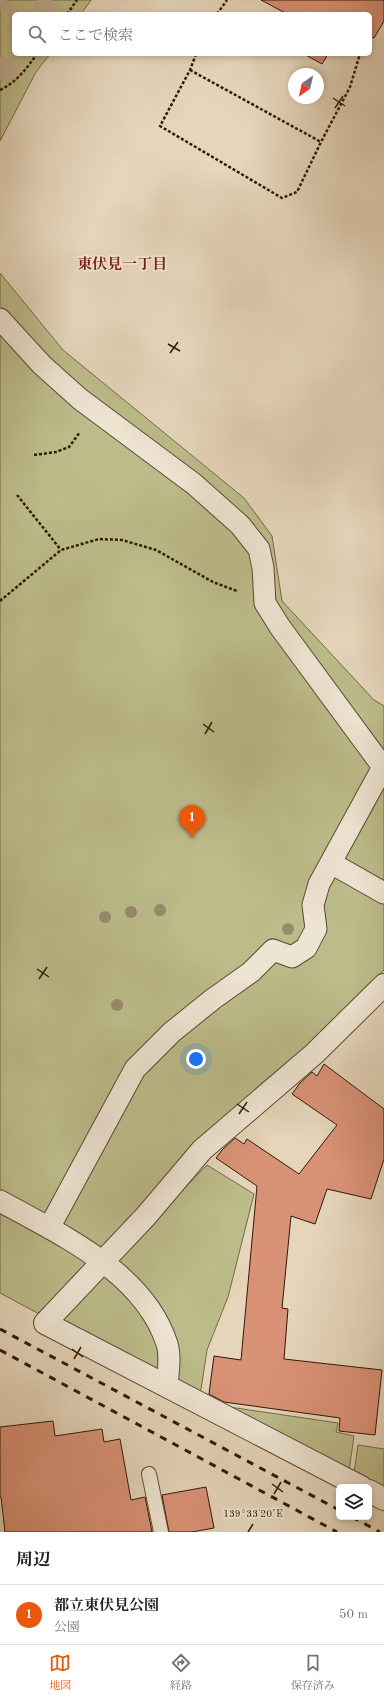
<!DOCTYPE html>
<html lang="ja">
<head>
<meta charset="utf-8">
<style>
	:root { --surface:#fff; --page:#f2f2f2; --text:#202124; --muted:#757577; --line:#e0e0e0; --accent:#ea580c }
	body { margin:0; font-family:"Old Standard TT","Noto Serif JP",serif; background:var(--page); color:var(--text) }
	.controls { position:absolute; right:12px; bottom:12px; display:grid; overflow:hidden; border-radius:6px; box-shadow:0 2px 6px #0003 }
	.controls button { width:36px; height:36px; display:grid; place-items:center; padding:0; border:0; border-bottom:1px solid var(--line); background:var(--surface); color:var(--text); font:20px sans-serif }
	.compass { position:absolute; left:288px; top:68px; width:36px; height:36px; border-radius:50%; background:var(--surface); box-shadow:0 2px 6px #0003; rotate:214deg }
	.you { position:absolute; left:196px; top:1059px; width:14px; height:14px; margin:-10px; border:3px solid #fff; border-radius:50%; background:#1a73e8; box-shadow:0 0 0 6px #1a73e833 }
	.badge { display:grid; place-items:center; width:26px; height:26px; border-radius:50%; background:var(--accent); color:#fff; font-size:13px; font-weight:700 }
	.pin { position:absolute; translate:-50% -33px; filter:drop-shadow(0 1px 2px #0008) }
	.pin::after { content:''; position:absolute; top:21px; width:14px; height:12px; background:inherit; clip-path:polygon(0 0,100% 0,50% 100%) }
	.list { margin:0; padding:0; list-style:none }
	h2 { display:flex; justify-content:space-between; align-items:center; height:52px; margin:0; padding:0 16px; font-size:17px }
	h2 small { font-size:13px; font-weight:400; color:var(--muted) }
	.list li { display:grid; grid-template-columns:26px 1fr auto; gap:12px; align-items:center; box-sizing:border-box; height:60px; padding:0 16px; border-top:1px solid var(--line) }
	.list b { display:block; font-size:15px; white-space:nowrap }
	.list p { margin:0; font-size:13px; white-space:nowrap; color:var(--muted) }
	.list em { font-size:13px; font-style:normal; color:var(--muted) }
	.icon { flex:none; width:22px; height:22px; fill:none; stroke:currentColor; stroke-width:2; stroke-linecap:round; stroke-linejoin:round }
	.map { position:relative; flex:none; width:384px; height:1532px; overflow:hidden }
	.search { position:absolute; background:var(--surface); box-shadow:0 2px 6px #0003; left:12px; right:12px; top:12px; height:44px; display:flex; align-items:center; gap:10px; box-sizing:border-box; padding:0 14px; border-radius:6px; color:var(--muted); font-size:15px }
	.sheet { height:112px; background:var(--surface) }
	nav { display:flex; justify-content:space-around; align-items:center; box-sizing:border-box; height:56px; border-top:1px solid var(--line); background:var(--surface); font-size:11px; color:var(--muted) }
	nav a { display:grid; justify-items:center; gap:2px }
	nav .on { color:var(--accent) }
	.map>svg:first-child { display:block }
	.green { fill:#bcbb8a; stroke:#766a48 }
	.building { fill:#da9277; stroke:#311906 }
	.lines { fill:none; stroke-linecap:round; stroke-linejoin:round }
	.secondary-tunnel { stroke:#c1af96; stroke-width:22; stroke-dasharray:22 11; stroke-linecap:butt }
	.service-casing { stroke:#5e4833; stroke-width:16 }
	.pedestrian-casing { stroke:#5e4833; stroke-width:23 }
	.minor-casing { stroke:#5e4833; stroke-width:24 }
	.path { stroke:#311906; stroke-width:2.5; stroke-dasharray:3 2; stroke-linecap:butt }
	.service { stroke:#eee4d2; stroke-width:14 }
	.pedestrian { stroke:#eee4d2; stroke-width:21 }
	.minor { stroke:#eee4d2; stroke-width:22 }
	.rail { stroke:#311906; stroke-width:3; stroke-dasharray:7 7; stroke-linecap:butt }
	.tree { fill:#99896d }
	.ticks { fill:none; stroke:#311906; stroke-width:1.5 }
	.labels { text-anchor:middle; stroke-width:3.5; stroke-linejoin:round; paint-order:stroke }
	.neighbourhood-label { font-size:15px; font-weight:bold; fill:#7a1f14; stroke:#eee4d2 }
	.ticks-label { font-size:10px; text-anchor:middle; fill:#311906; stroke:#eee4d2; stroke-width:3.5; stroke-linejoin:round; paint-order:stroke }
</style>
</head>
<body>
<div class="map">
<svg width="384" height="1532" viewBox="0 0 384 1532">
	<rect width="100%" height="100%" fill="#e5d5ba"/>
	<filter id="stains"><feTurbulence type="fractalNoise" baseFrequency=".005" numOctaves="4"/><feColorMatrix values="0 0 0 0 .2 0 0 0 0 .09 0 0 0 0 .02 0 0 0 .5 -.17"/></filter>
	<radialGradient id="worn" r=".72"><stop offset=".6" stop-color="#630" stop-opacity="0"/><stop offset="1" stop-color="#630" stop-opacity=".3"/></radialGradient>
	<path class="green" d="M0,0H91L81,14H14V54H50L36,72L0,141Z
		M0,273L63,350L244,498L272,536L282,601L374,700L384,706V970L41,1315L0,1293Z
		M207,1165L254,1194L228,1297L207,1350L200,1396L56,1321Z
		M209,1404L338,1423L336,1432L354,1436L349,1471Z
		M358,1445L384,1449V1489L354,1473Z"/>
	<path class="building" d="M261,0H384V21L374,38L370,36V14H287Z
		M304,54H328L322,64Z
		M324,1064L384,1109V1159L371,1199L327,1189L315,1224L291,1216L282,1308L288,1309L284,1359L382,1370L375,1435L339,1431L340,1418L224,1402L209,1394L214,1356L241,1360L257,1186L216,1158L222,1150L235,1138L244,1144L247,1139L299,1174L337,1125L292,1094L300,1083L312,1072L317,1076Z
		M53,1421L55,1436L102,1429L104,1442L120,1439L131,1500L145,1497L152,1532H5L1,1497H0V1427Z
		M206,1487L214,1528L192,1532H169L162,1495Z"/>
	<g class="lines">
		<path class="secondary-tunnel" d="M0,10L6,0
			M41,14L52,0
			M0,79L16,54"/>
		<defs>
			<path id="service" d="M149,1474L161,1532"/>
			<path id="pedestrian" d="M0,319L42,365L80,399L194,484L240,525L259,549L263,568L265,603L280,627L383,767L319,884L313,905L316,929L306,948L292,957L273,950L251,972L213,999L172,1032L135,1069L49,1228
				M331,863L384,893
				M0,1201C61,1235 144,1272 167,1344C171,1357 168,1373 167,1386"/>
			<path id="minor" d="M361,1487L45,1323L146,1216L202,1150L314,1054L384,985
				M369,1491L384,1499"/>
		</defs>
		<use href="#service" class="service-casing"/>
		<use href="#pedestrian" class="pedestrian-casing"/>
		<use href="#minor" class="minor-casing"/>
		<path class="path" d="M67,14L77,0
			M217,14L227,0
			M196,54L190,70L160,126L282,198L297,192L321,142L350,87L360,54
			M190,70L321,142
			M0,90C17,82 26,69 37,54
			M34,455L56,452L69,447L80,432
			M17,495L61,550
			M0,601L61,550L99,539L122,540L156,550L213,582L237,591"/>
		<use href="#service" class="service"/>
		<use href="#pedestrian" class="pedestrian"/>
		<use href="#minor" class="minor"/>
		<path class="rail" d="M0,1329L339,1510
			M0,1350L337,1532
			M352,1517L380,1532"/>
	</g>
	<g class="tree">
		<circle cx="160" cy="910" r="6"/>
		<circle cx="131" cy="912" r="6"/>
		<circle cx="105" cy="917" r="6"/>
		<circle cx="288" cy="929" r="6"/>
		<circle cx="117" cy="1005" r="6"/>
	</g>
	<path class="ticks" d="M333,98L345,106M335,108L343,96M168,344L180,351M170,353L178,342M203,724L214,732M205,734L212,722M37,969L49,977M39,979L47,967M237,1104L249,1112M239,1114L247,1102M72,1349L83,1357M74,1359L81,1347M272,1484L283,1492M274,1494L281,1482M248,1532L253,1524"/>
	<g class="labels">
		<g class="neighbourhood-label">
			<text x="122" y="269">東伏見一丁目</text>
		</g>
	</g>
	<g class="ticks-label">
		<text x="253" y="1517">139°33'20"E</text>
	</g>
	<rect width="100%" height="100%" filter="url(#stains)"/>
	<rect width="100%" height="100%" fill="url(#worn)"/>
</svg>
<div class="controls">
<button><svg class="icon" aria-label="layers" viewBox="0 0 24 24"><path d="M12 4l9 5-9 5-9-5zM3 14l9 5 9-5"/></svg></button>
</div>
<svg class="compass" viewBox="-18 -18 36 36"><path d="M0-13l5 13h-10z" fill="#e53935"/><path d="M0 13l5-13h-10z" fill="#757577"/></svg>
<div class="you"></div>
<div class="pin badge" style="left:192px;top:838px">1</div>
<div class="search"><svg class="icon" aria-label="search" viewBox="0 0 24 24"><circle cx="10" cy="10" r="6"/><path d="M15 15l6 6"/></svg>ここで検索</div>
</div>
<section class="sheet">
<h2>周辺<small></small></h2>
<ul class="list">
<li><span class="badge">1</span><div><b>都立東伏見公園</b><p>公園</p></div><em>50 m</em></li>
</ul>
</section>
<nav>
<a class="on"><svg class="icon" aria-label="map" viewBox="0 0 24 24"><path d="M3 6l6-2 6 2 6-2v14l-6 2-6-2-6 2zM9 4v14M15 6v14"/></svg>地図</a>
<a><svg class="icon" aria-label="directions" viewBox="0 0 24 24"><path d="M12 3l9 9-9 9-9-9zM9 14v-3h6M13 9l2 2-2 2"/></svg>経路</a>
<a><svg class="icon" aria-label="saved" viewBox="0 0 24 24"><path d="M7 4h10v16l-5-4-5 4z"/></svg>保存済み</a>
</nav>
</body>
</html>
